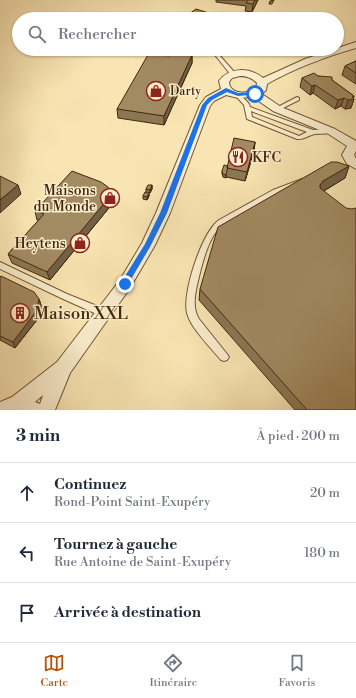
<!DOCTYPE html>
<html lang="fr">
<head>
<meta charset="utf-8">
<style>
	:root { --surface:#fff; --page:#f6f6f7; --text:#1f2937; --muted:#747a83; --line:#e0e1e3; --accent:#b45309 }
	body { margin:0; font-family:"Libre Bodoni",serif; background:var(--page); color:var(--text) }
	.stop { position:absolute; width:12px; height:12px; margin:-9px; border:3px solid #1a73e8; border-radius:50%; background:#fff }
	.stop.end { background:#1a73e8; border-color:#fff; box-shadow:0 1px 4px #0008 }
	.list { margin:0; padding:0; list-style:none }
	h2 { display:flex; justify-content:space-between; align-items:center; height:52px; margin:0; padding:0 16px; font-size:17px }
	h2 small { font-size:13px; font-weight:400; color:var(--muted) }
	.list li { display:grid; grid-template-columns:26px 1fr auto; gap:12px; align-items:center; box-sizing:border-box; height:60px; padding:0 16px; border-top:1px solid var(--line) }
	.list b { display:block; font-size:15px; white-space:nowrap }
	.list p { margin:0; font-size:13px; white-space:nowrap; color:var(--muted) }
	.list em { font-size:13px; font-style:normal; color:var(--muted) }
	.icon { flex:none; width:22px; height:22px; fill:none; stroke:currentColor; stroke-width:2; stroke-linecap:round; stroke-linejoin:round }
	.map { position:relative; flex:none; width:356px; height:410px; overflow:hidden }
	.search { position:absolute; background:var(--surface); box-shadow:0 1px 3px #0004; left:12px; right:12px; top:12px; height:44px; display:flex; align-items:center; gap:10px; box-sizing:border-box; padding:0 14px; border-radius:22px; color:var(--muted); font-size:15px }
	.sheet { height:232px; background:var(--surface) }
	nav { display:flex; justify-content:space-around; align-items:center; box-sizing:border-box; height:56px; border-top:1px solid var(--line); background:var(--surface); font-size:11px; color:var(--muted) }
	nav a { display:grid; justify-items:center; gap:2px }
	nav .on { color:var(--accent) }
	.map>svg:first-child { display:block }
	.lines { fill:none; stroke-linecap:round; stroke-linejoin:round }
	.service-casing { stroke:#705635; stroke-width:2 }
	.minor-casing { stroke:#705635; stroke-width:2 }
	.service { fill:#fbeece; fill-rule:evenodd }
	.minor { fill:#fbeece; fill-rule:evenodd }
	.wall { fill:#8b7754; stroke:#43270b }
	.shaded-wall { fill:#716145; stroke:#43270b }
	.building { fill:#a28a62; stroke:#43270b }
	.route { fill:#1a73e8 }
	.labels { text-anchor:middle; stroke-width:3; stroke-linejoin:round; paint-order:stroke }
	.far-poi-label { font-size:12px; fill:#43270b; stroke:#fbeece; text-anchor:start }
	.poi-label { font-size:14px; fill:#43270b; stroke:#fbeece; text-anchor:end }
	.near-poi-label { font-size:17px; fill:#43270b; stroke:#fbeece; text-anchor:start }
</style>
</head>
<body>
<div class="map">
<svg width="356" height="410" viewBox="0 0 356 410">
	<rect width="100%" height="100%" fill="#f9e5b3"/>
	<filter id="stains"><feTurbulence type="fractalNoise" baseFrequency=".005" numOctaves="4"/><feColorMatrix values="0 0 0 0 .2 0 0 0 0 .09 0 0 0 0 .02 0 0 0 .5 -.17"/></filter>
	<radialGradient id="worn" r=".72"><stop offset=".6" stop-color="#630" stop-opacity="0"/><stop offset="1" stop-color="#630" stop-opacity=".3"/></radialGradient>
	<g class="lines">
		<defs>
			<path id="service" d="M204,49H210L215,52L216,49H220V56L235,73V75H231L215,55Z
				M238,93L240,94L249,104L250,107L313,130L331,129L334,131C329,135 321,133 315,134C309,135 303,140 297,139L247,119L244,105L235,95ZM251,111L307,132L299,136L252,117Z
				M297,97L299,98V100L279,110H275L274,109Z
				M302,179H304L305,181L304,183C279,191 259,206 236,218C230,221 223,224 218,229C207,243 202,264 198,281C195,293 192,308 199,319L227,354L229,357L227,360L224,361L221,360C211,348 190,327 187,313C182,293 202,232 219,220L273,190Z
				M0,262L67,294L107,310L108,313L107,316L104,317L101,316L61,298L0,269Z"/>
			<path id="minor" d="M356,42V48C325,57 295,68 267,84L266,90L262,94L281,107L335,129L356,141V151L354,155L356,159V169L347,164L342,155L347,146L327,133L273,111L253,97L238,98L226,95L214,101L210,106L170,213L155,245L130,288L70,373L55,410H0V402L12,397L57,362L120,280L142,243L156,213L200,105L206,97L221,89L219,81C229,67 250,67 263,78L305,59ZM240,76C247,76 252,78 257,83L256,89C247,94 230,95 229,82L232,78ZM43,395L40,404L35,402Z"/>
		</defs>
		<use href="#service" class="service-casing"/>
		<use href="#minor" class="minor-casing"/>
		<use href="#service" class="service"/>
		<use href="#minor" class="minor"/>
	</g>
	<path class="wall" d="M216,0H258L252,12L245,11L246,6L216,2Z
		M274,0L272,4H269L270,1Z
		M189,14L228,19H189Z
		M192,55V63L164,125L118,118L117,109L169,56Z
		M356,61V84L342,75L345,66Z
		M318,76L332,80L354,96L353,98L354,99L351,108L345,109L341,106L335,109L313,93L310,95L300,87L302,78Z
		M255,142L254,151L245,181L226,177V175V178L223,177L222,174V171Z
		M349,166L345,178L324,191L356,410H295L199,300L200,289Z
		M152,185V189L150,193H149V196L147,200L143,199V196L146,192V189Z
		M111,202L108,209L50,280L12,263L8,254L39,220H37L35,211Z
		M0,277L39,299L41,305L40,316L15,348L0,340Z"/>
	<path class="shaded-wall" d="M255,0H258L252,12L253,4Z
		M192,55V63L164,125V116Z
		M315,85L313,93L310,95L312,86Z
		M354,96L353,99H354L351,108L345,109L348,100Z
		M344,98L341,106L335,109L338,100Z
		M255,142L254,151L245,181L247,172Z
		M349,166L345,178L320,193V185L323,181Z
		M18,185L21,194L0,213V200Z
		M152,185V189L150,193V190Z
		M110,193L111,202L108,209L50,280L47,272Z
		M149,193V196L147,200V197Z
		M39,299L41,305L40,316L15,348L13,342Z"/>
	<path class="building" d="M248,0H255L253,4L246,3Z
		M196,9L228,19H205L189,14Z
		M171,52L192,55L164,116L117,109L149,53L169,56Z
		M356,61V73L345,66Z
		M314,73L318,76L332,77V80L354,96L352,97L354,99L348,100L344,98L338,100L315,85L312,86L302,78Z
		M234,138L255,142L247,172L227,168Z
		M331,162H337L349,166L323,181L320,185V188L346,208L352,209L356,208V410H307L200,289L218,227Z
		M224,165L228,166L226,175L223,174L222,171Z
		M72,171L101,182L108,187L110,193L107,200L47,272L8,254L44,214L35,211Z
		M0,176L18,185L0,200Z
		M148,185H152L150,190L146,189Z
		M145,192L149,193L147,197L143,196Z
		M1,276L34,292L39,299L37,310L13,342L0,336V277Z"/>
	<path class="route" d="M226,88L238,93L255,92L258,94L238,96L227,92L212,100L207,105L167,213L150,247L127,286H122V281L145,244L160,213L202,105L208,98Z"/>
	<defs>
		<symbol id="shop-ring" viewBox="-11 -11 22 22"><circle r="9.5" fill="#fbeece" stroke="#8f2418" stroke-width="1.5"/><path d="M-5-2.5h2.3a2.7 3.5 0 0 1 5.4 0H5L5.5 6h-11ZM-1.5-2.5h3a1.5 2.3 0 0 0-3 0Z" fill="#8f2418"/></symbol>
		<symbol id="restaurant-ring" viewBox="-11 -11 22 22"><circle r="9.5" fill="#fbeece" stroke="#8f2418" stroke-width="1.5"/><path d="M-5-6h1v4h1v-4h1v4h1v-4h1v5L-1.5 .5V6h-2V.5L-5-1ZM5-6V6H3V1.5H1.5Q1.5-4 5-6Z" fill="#8f2418"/></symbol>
		<symbol id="building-ring" viewBox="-11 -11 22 22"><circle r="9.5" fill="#fbeece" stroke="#8f2418" stroke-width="1.5"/><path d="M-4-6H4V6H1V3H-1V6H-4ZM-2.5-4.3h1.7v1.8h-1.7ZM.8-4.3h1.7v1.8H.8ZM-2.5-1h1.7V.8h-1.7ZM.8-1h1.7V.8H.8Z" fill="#8f2418"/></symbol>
	</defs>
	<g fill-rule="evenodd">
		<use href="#shop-ring" x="145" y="80" width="22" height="22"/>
		<use href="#restaurant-ring" x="227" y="146" width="22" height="22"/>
		<use href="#shop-ring" x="99" y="187" width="22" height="22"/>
		<use href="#shop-ring" x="69" y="232" width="22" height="22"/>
		<use href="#building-ring" x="9" y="302" width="22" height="22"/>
	</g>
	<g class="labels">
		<g class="far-poi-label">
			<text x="170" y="95">Darty</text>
		</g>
		<g class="poi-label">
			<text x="252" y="162" text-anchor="start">KFC</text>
			<text x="96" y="195">Maisons<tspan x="96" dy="16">du Monde</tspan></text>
			<text x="66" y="248">Heytens</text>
		</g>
		<g class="near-poi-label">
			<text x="34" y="319">Maison XXL</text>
		</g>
	</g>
	<rect width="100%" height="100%" filter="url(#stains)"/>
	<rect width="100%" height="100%" fill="url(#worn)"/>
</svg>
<div class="stop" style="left:255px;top:94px"></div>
<div class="stop end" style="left:125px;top:284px"></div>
<div class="search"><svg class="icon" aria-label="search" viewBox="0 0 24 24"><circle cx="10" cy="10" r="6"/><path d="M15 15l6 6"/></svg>Rechercher</div>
</div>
<section class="sheet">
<h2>3 min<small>À pied · 200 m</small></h2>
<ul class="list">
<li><svg class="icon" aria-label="ahead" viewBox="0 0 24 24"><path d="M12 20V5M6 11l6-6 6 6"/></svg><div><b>Continuez</b><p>Rond-Point Saint-Exupéry</p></div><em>20 m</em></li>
<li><svg class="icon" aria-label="left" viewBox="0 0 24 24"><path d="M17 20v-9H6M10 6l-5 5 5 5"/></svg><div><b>Tournez à gauche</b><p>Rue Antoine de Saint-Exupéry</p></div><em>180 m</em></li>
<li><svg class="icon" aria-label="arrive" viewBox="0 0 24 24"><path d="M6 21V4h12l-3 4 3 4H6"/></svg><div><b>Arrivée à destination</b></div></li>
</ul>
</section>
<nav>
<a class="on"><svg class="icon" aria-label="map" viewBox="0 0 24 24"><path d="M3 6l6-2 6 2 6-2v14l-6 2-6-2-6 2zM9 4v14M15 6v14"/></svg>Carte</a>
<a><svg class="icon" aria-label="directions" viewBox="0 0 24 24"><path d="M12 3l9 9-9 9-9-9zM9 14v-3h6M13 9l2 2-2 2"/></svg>Itinéraire</a>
<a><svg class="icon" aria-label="saved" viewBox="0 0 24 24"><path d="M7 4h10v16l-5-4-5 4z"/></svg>Favoris</a>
</nav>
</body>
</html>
